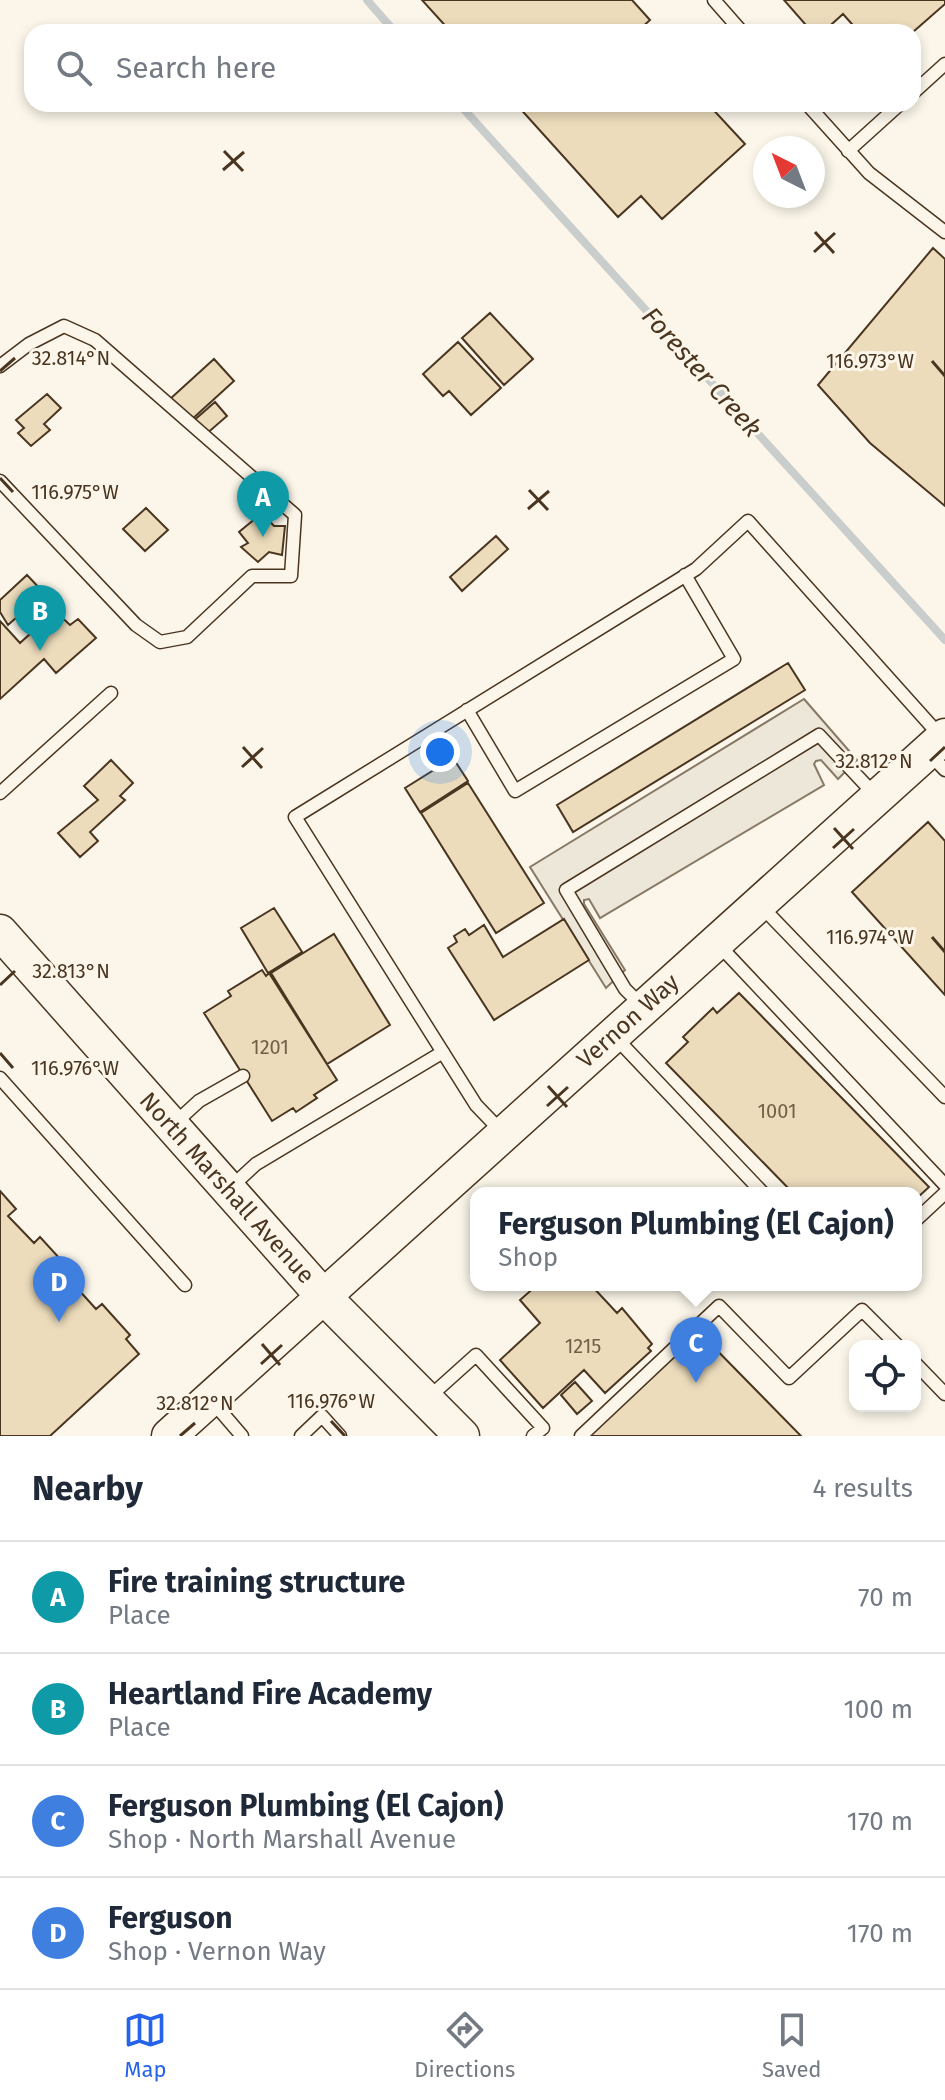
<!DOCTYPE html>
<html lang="en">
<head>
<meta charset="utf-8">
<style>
	:root { --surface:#fff; --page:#f6f6f7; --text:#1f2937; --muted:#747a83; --line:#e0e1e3; --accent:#2563eb }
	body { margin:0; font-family:"Fira Sans",sans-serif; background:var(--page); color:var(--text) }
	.controls { position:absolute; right:24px; bottom:24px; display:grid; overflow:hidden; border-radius:16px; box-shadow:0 4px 12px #0003 }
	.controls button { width:72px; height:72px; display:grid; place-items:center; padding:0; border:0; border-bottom:2px solid var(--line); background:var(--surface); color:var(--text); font:40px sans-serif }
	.compass { position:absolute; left:753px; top:136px; width:72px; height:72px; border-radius:50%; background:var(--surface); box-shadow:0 4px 12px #0003; rotate:318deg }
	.you { position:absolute; left:440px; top:752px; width:28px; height:28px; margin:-20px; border:6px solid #fff; border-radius:50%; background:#1a73e8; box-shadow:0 0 0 12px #1a73e833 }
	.badge { display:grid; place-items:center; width:52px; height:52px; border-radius:50%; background:var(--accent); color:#fff; font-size:26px; font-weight:700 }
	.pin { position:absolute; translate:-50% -66px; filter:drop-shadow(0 2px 4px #0008) }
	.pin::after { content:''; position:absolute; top:42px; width:28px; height:24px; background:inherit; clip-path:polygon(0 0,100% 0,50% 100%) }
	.popup { position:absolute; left:470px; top:1187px; width:452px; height:104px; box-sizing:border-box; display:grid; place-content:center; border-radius:16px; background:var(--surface); filter:drop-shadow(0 2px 6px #0005); font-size:26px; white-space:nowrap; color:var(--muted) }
	.popup b { font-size:30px; color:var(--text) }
	.popup::after { content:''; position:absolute; left:50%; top:100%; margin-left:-16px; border:16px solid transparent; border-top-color:var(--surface) }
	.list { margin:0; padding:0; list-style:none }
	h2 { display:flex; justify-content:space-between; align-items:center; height:104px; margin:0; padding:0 32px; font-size:34px }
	h2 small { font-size:26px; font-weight:400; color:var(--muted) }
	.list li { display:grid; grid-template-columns:52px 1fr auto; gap:24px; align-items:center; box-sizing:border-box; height:112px; padding:0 32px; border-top:2px solid var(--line) }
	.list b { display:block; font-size:30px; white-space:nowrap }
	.list p { margin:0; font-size:26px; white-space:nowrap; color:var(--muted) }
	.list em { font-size:26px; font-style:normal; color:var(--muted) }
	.icon { flex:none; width:44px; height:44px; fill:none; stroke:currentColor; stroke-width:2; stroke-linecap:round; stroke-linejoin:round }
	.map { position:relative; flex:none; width:945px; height:1436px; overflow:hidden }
	.search { position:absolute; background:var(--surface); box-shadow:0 4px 12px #0003; left:24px; right:24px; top:24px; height:88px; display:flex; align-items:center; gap:20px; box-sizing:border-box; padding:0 28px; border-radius:24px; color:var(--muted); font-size:30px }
	.sheet { height:552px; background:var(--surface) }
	nav { display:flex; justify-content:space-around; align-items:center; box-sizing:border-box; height:112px; border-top:2px solid var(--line); background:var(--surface); font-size:22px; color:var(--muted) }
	nav a { display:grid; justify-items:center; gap:4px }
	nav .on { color:var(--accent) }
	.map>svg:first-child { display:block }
	.parking { fill:#ede7d9; stroke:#887966; stroke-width:2 }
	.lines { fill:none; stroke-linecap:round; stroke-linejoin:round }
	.stream { stroke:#c9cecd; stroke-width:8 }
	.building { fill:#ecdcbc; stroke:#4a3520; stroke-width:2 }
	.lane-casing { stroke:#4a3520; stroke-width:15 }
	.secondary-casing { stroke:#4a3520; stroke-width:37 }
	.lane { stroke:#fbf6e9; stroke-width:12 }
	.secondary { stroke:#fbf6e9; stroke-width:34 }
	.ticks { fill:none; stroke:#4a3520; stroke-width:3 }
	.labels { text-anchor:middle; stroke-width:6; stroke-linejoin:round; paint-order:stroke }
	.number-label { font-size:20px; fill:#725f47 }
	.street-label { font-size:24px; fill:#4a3520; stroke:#fbf6e9 }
	.water-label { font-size:26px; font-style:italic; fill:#4a3520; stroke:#fbf6e9 }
	.ticks-label { font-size:20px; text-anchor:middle; fill:#4a3520; stroke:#fbf6e9; stroke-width:6; stroke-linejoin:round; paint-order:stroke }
</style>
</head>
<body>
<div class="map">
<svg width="945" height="1436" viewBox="0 0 945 1436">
	<rect width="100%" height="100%" fill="#fbf6e9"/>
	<path class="parking" d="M804,699L857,760L838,779L821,760L816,761L814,764L824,785L600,918L589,899L584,900V904L625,970L606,988L530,867Z"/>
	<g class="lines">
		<path class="stream" d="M367,0L395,32
			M459,104L945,640"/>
	</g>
	<path class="building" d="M422,0H632L650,20L640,29L643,32H451Z
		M784,0H945V4L913,32H859L843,14L823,32H812Z
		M516,104H708L745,144L662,219L641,196L618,217Z
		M933,248L945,259V506L870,443L818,385Z
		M490,313L533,359L504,385L462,338Z
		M458,342L501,388L471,415L449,391L443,396L423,374Z
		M214,359L234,381L190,421L170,399Z
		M47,394L61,408L44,424L50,430L31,446L18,433L24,428L16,420Z
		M215,402L227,416L204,436L191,423Z
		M146,508L168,530L145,551L123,529Z
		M262,513L274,526H285L282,555L269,552L258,562L241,547L248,543L239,532Z
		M496,536L508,549L462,591L450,577Z
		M27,575L44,593L8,625L0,612V600Z
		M55,611L70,625L78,619L96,638L56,673L44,659L0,699V621L20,643Z
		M788,663L805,690L573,832L557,805Z
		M453,758L468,781L420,812L405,788Z
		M111,760L133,783L120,796L125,800L90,832L98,841L80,857L58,833L98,800L84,786Z
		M468,783L544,903L496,933L421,813Z
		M928,822L945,841V995L852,892Z
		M274,908L302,952L268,973L241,928Z
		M564,919L589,960L494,1020L448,948L457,942L454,936L465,929L469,935L484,925L503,957Z
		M334,934L390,1025L327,1064L271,973Z
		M262,970L266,976L269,973L337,1080L314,1095L317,1098L296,1112L293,1108L272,1121L204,1013L231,996L228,991Z
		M739,993L929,1187L916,1199V1193H793L666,1063L688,1042L683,1037L713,1008L717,1013Z
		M0,1191L16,1209L8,1216L34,1243L40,1237L72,1272L67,1277L96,1309L102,1304L130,1335L126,1339L139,1354L50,1436H0Z
		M537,1285H591L617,1313L622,1308L652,1344L648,1348L651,1351L605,1393L584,1370L543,1408L500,1360L540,1323L520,1300Z
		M698,1331L801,1436H588Z
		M575,1382L592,1401L577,1414L561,1395Z"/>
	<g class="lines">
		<defs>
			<path id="lane" d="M714,0L742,32
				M913,93L945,64
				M807,104L869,173L945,232
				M848,151L900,104
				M0,366L29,344L64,326L95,340L295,515L291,576H252L187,637L160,642L136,625L0,481
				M467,710L515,791L734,659L685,575
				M928,752L945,770
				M0,793L111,693
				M761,906L945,1097
				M717,943L945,1185
				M641,1005L625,989L566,890L819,735L876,796
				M615,1037L763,1193
				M0,1078L185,1285
				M174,1124L199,1101L243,1076
				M501,1131L476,1105L295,817L696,569L748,521L942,738
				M230,1188L256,1164L443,1052
				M916,1220L945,1193
				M915,1363L945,1394
				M427,1399L476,1355L543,1428L533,1436
				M212,1401L242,1436
				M301,1436L322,1416L340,1436
				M581,1436L719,1306L789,1378L862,1310L898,1346"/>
			<path id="secondary" d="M0,932L323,1296L462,1436
				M169,1436L945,736"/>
		</defs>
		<use href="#lane" class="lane-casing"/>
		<use href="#secondary" class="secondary-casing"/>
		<use href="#lane" class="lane"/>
		<use href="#secondary" class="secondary"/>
	</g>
	<path class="ticks" d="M224,151L243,171M223,170L244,152M815,232L834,253M814,252L835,233M932,361L945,376M0,371L15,358M0,478L13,492M529,490L548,510M528,509L549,491M243,747L262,768M930,761L945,747M242,767L263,748M834,828L853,849M833,848L854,829M932,937L945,952M0,985L15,971M0,1053L13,1068M548,1086L567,1107M547,1106L568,1087M262,1344L280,1365M261,1364L282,1345M331,1421L345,1436M180,1436L195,1423"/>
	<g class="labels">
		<g class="number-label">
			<text x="270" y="1054">1201</text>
			<text x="777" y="1118">1001</text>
			<text x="583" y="1353">1215</text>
		</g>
		<g class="street-label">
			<text transform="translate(628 1021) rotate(-42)" y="8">Vernon Way</text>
			<text transform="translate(227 1188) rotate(48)" y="8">North Marshall Avenue</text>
		</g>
		<g class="water-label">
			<text transform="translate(702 372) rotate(48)" y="9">Forester Creek</text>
		</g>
	</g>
	<g class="ticks-label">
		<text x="71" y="365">32.814°N</text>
		<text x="870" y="368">116.973°W</text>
		<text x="75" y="499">116.975°W</text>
		<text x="874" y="768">32.812°N</text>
		<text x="870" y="944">116.974°W</text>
		<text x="71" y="978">32.813°N</text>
		<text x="75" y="1075">116.976°W</text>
		<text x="331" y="1408">116.976°W</text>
		<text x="195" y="1410">32.812°N</text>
	</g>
</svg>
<div class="controls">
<button><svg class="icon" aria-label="locate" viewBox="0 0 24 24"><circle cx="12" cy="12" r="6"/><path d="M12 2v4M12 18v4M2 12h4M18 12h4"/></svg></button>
</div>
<svg class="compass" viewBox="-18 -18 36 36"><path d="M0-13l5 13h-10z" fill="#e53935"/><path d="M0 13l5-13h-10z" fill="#747a83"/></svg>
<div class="you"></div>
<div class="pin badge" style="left:263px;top:537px;background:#0f9aa8">A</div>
<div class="pin badge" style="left:40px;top:651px;background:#0f9aa8">B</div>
<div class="pin badge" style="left:696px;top:1383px;background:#3f7fe0">C</div>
<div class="popup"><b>Ferguson Plumbing (El Cajon)</b>Shop</div>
<div class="pin badge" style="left:59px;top:1322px;background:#3f7fe0">D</div>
<div class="search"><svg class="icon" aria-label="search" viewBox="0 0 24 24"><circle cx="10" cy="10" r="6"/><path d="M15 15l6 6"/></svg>Search here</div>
</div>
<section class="sheet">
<h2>Nearby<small>4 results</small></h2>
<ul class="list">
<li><span class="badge" style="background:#0f9aa8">A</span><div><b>Fire training structure</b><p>Place</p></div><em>70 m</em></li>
<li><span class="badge" style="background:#0f9aa8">B</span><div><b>Heartland Fire Academy</b><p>Place</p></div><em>100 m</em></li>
<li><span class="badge" style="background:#3f7fe0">C</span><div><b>Ferguson Plumbing (El Cajon)</b><p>Shop · North Marshall Avenue</p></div><em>170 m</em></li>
<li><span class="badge" style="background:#3f7fe0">D</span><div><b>Ferguson</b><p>Shop · Vernon Way</p></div><em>170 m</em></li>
</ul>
</section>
<nav>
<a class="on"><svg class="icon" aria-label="map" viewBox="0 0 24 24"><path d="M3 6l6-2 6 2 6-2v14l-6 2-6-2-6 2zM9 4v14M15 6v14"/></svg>Map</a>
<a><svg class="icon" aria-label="directions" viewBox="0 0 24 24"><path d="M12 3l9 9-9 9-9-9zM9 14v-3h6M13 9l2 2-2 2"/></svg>Directions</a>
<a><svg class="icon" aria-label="saved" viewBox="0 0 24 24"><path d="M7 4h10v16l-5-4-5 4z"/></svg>Saved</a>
</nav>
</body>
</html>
